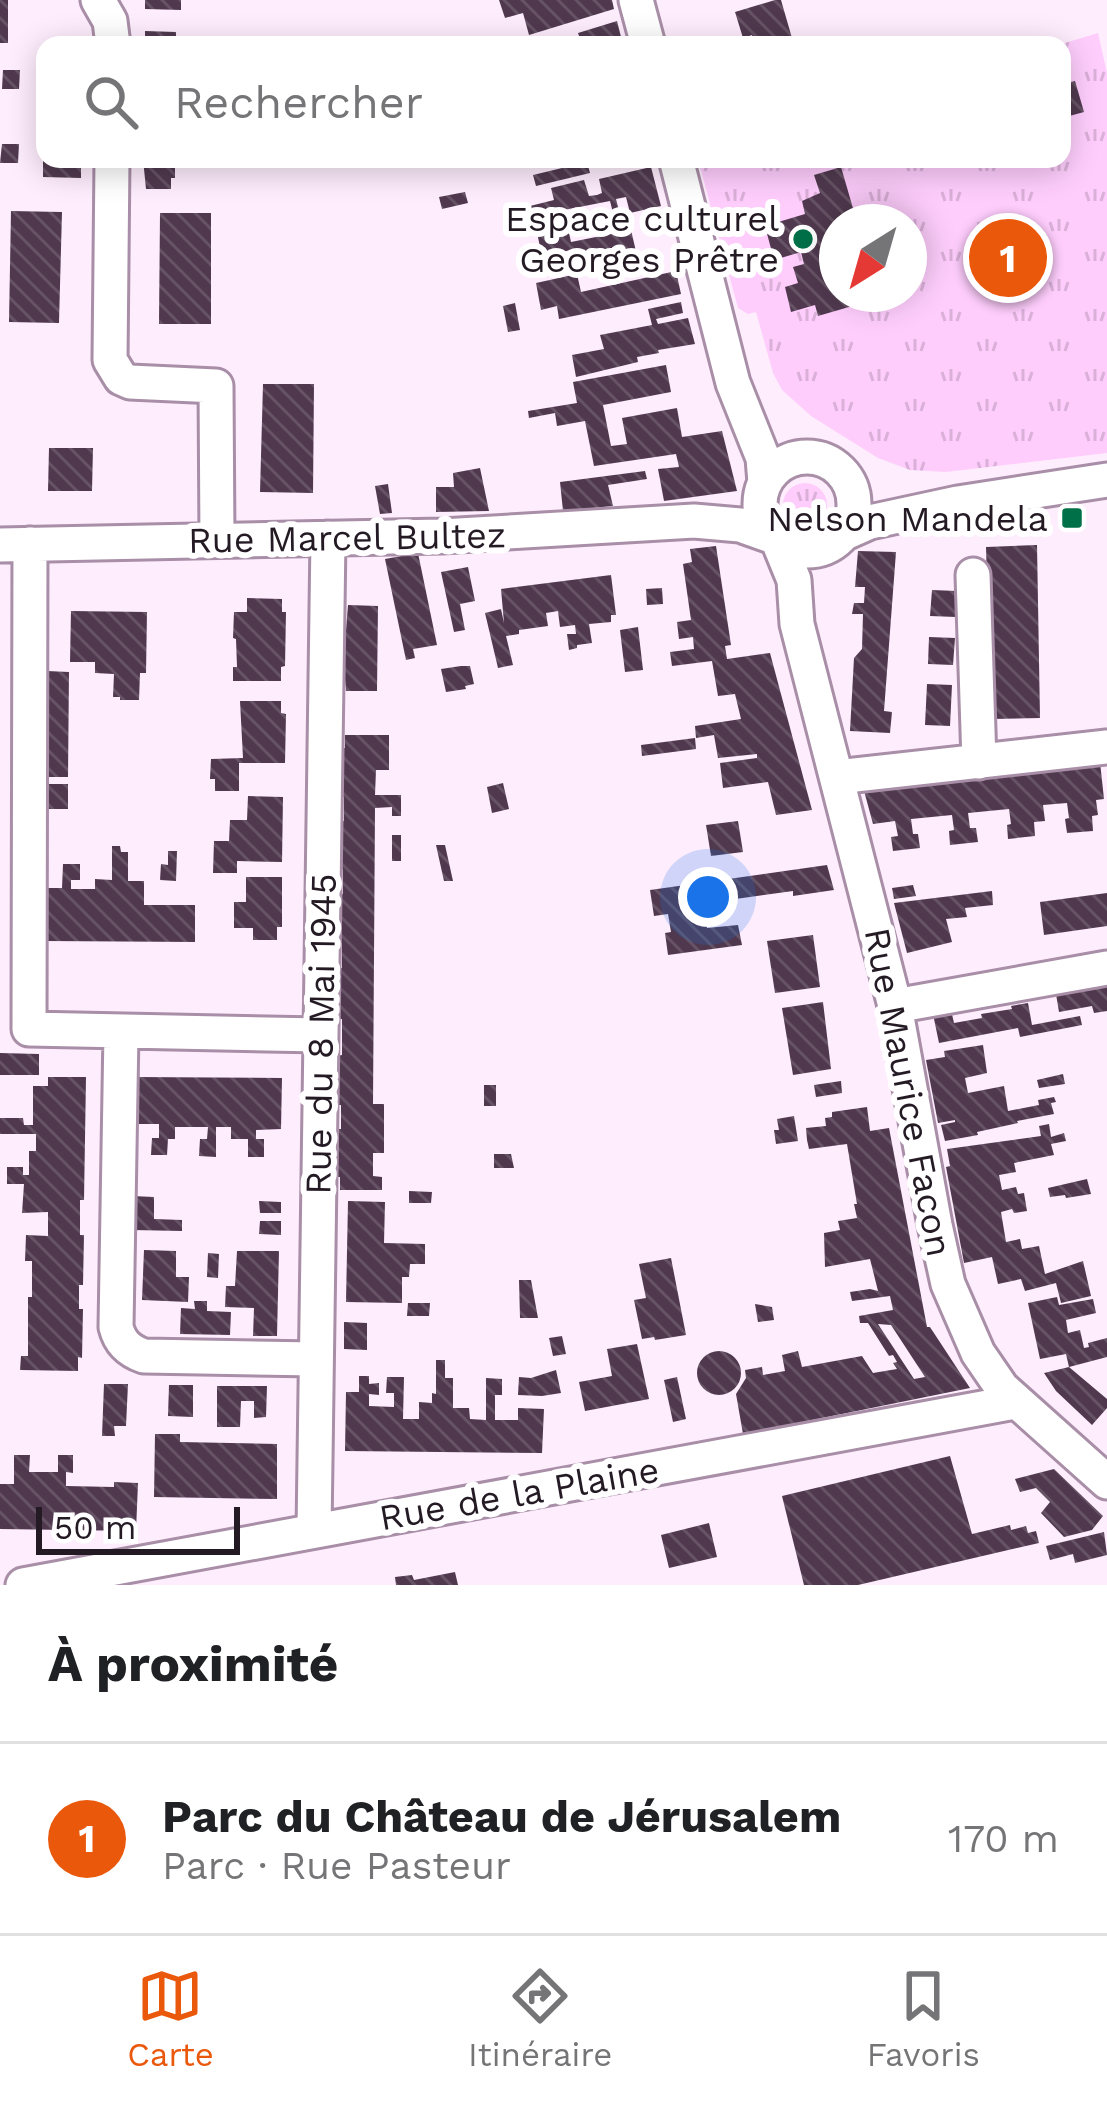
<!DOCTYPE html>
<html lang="fr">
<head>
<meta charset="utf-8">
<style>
	:root { --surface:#fff; --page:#f2f2f2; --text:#202124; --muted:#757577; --line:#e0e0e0; --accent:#ea580c }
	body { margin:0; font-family:"Work Sans",sans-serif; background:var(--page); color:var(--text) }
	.compass { position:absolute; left:819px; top:204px; width:108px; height:108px; border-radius:50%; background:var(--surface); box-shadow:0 6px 30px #0003; rotate:217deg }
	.scale { position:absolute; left:36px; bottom:30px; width:204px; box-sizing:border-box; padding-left:12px; border:6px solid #241a24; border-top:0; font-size:33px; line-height:42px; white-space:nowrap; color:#241a24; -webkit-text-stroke:9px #fff; paint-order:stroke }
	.you { position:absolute; left:708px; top:897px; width:42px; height:42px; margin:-30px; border:9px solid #fff; border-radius:50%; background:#1a73e8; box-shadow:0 0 0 18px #1a73e833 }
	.badge { display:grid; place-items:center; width:78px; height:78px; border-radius:50%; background:var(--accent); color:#fff; font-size:39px; font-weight:700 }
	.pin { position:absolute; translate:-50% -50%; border:6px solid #fff; box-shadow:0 3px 12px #0006 }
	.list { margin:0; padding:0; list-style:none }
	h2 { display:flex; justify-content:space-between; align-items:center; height:156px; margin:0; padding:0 48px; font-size:51px }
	h2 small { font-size:39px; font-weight:400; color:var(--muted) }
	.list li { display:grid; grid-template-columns:78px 1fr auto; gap:36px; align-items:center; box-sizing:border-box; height:192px; padding:0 48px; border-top:3px solid var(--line) }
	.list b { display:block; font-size:45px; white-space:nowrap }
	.list p { margin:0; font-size:39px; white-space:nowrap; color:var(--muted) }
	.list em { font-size:39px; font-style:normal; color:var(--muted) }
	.icon { flex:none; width:66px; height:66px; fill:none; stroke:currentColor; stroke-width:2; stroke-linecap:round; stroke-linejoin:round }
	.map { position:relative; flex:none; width:1107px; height:1585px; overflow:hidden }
	.search { position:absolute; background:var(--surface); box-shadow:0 6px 30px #0003; left:36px; right:36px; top:36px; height:132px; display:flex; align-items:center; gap:30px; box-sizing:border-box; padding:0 42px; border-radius:24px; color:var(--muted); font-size:45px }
	.sheet { height:348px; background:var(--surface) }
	nav { display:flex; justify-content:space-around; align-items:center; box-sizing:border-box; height:168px; border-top:3px solid var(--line); background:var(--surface); font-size:33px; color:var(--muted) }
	nav a { display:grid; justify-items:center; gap:6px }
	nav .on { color:var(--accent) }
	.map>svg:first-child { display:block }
	.grass { fill:url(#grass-tufts); fill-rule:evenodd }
	.building { fill:url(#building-back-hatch); fill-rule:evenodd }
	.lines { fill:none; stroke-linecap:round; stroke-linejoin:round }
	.minor-casing { stroke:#a88ea7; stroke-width:39 }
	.minor { stroke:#fff; stroke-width:33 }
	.poi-dot { fill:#007049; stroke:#fff; stroke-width:4.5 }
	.labels { text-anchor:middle; stroke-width:12; stroke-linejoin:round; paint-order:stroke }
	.poi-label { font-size:36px; fill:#241a24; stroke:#fff; text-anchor:end }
	.street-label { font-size:36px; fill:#241a24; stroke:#fff }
</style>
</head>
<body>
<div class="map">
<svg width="1107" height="1585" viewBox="0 0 1107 1585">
	<defs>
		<pattern id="grass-tufts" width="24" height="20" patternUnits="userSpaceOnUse" patternTransform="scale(3)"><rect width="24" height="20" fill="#fecdfc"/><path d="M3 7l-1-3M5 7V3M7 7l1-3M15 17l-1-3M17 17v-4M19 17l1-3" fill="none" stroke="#daafd8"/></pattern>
		<pattern id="building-back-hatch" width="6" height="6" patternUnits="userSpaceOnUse" patternTransform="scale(3)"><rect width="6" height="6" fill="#50394f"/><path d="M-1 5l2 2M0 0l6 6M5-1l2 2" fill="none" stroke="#665365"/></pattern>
	</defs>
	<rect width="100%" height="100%" fill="#feedfd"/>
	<path class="grass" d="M1098,33L1107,73V453L946,472L910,470L878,458L811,416L782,390L773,373L756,312L748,314L738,308L698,159H1062V45H1058ZM837,222H909V294H837Z
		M783 505a22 22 0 1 1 44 0a22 22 0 1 1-44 0Z"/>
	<path class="building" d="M0,0H8V43H0Z
		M145,0H181V10L145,9Z
		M499,0H612L614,9L529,35L523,13L505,18Z
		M775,0H781L794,45H754L752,35L743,38L735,12Z
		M617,21L623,45H582L578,33Z
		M145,31L176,32V45H145Z
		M3,70H20L19,89H2Z
		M1075,81L1084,112L1062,118V84Z
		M2,144H19L18,163H0Z
		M43,159H81V178L43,177Z
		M143,159H175V178H171V189H146Z
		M587,162L590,173L536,186L533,175Z
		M651,167L661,206L630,213L626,197L616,199L620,215L614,217L610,201L564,210L571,242L631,230L638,260L577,274L571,250L542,256L533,214L508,220L506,212L554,200L551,188L584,180L589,196L597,195L602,193L599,179Z
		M841,167L857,222H837V294H879L880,298L818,316L815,305L791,312L785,287L798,283L793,267L804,264L801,252L774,260L765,226L805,214L802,201L820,193L814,175Z
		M465,192L468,203L442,209L439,197Z
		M11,211L62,212L59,323L9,322Z
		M160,213H211V324H159Z
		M676,271L681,294L559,319L557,306L541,310L536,283L577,274L581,292Z
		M681,302L683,313L656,319L658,324L688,318L695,344L658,350L659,353L637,357L638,362L576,377L572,355L604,349L600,335L652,325L648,309Z
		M515,303L520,330L508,332L503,306Z
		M666,365L671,392L603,405L611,446L627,444L622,418L677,408L682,437L722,431L737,491L664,501L658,469L679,467L676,454L594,466L585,421L557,426L555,413L529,418L528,411L577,403L573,382Z
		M263,384H314L313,493L260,492Z
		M49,448H93L92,491H48Z
		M480,468L489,511L436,512V487H454L453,473Z
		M645,471L647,479L608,485L613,506L563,511L560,482Z
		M388,484L392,513L380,514L375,486Z
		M1037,545L1040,718L991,719L986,547Z
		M716,546L731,645L725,646L727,659L770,653L812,810L776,815L768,782L723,788L720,763L757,758V754L718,758L714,735L696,738L695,726L741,719L735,694L718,696L712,661L672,666L670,652L694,649L693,637L679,639L677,622L691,620L683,564L692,562L690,549Z
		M858,551L896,552L884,711L892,712L890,733L850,731L854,658L862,649L863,614H852L854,603H864L865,587H855Z
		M418,553L437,645L413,649L415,658L406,660L385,559Z
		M468,567L475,601L460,604L465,630L454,632L441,572Z
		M611,575L616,615H611V622L589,624L592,643L577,645V648L569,650L567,634H576L575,625L560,627L558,611L546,613L548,626L519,630V634L506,636L513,665L498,668L485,613L501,609L504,623L501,589Z
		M662,588L663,604L647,605L646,589Z
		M932,590L957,591L956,617L930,616Z
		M247,598L282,599V612H286L285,666L281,667V681H233V667H237L236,639L233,638L234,612H247Z
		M348,605L378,606L377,691H346L345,679H340L341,629L346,630Z
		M71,611L147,612L146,673H140L139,700H120V697H113L114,674L95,673V662H70Z
		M638,627L643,670L625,672L620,630Z
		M929,637L955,638L953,665L928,664Z
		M461,666H470L474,684L465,686L466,689L446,692L441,669Z
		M47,671L69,672L68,777H46Z
		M927,684L952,685L950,726L925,725Z
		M240,701H281V713L286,714L285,763H239V791H215V779H210L211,759L243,758Z
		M345,735H389V770H376L375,795H401V816H392V807L375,808L373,1104H384V1153H373V1176L382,1177V1190H340V1177H335V1129H341V1105H335L336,1056L342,1055V1019H336L337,969L342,968V943H337L338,893L343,894V869L338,870L339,821H344V797H339L340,748H345Z
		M695,738L696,749L642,756L641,745Z
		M1100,762L1104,799L1096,800L1098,815L1092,816L1093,831L1067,833L1065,819L1069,818L1067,803L1043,805L1045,821L1034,822L1035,836L1008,839L1007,825L1011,824L1009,809L968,813L970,828H976L978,842L950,845L949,831L954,830L952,815L911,819L913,834H918L920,848L893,851L891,837L898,836L895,821L873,824L863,787Z
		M503,783L509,809L492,813L487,787Z
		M46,784H68V809H46Z
		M248,796L283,797L282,862L237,861V873H213L214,841H229L230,820H247Z
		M738,821L743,852L711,856L706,825Z
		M392,835H401V861H392Z
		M436,845H445L453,881H444Z
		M112,846H120L121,852H128V881H144V905H195V942L45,941V888H62L63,864H80V880H71V889H95V879L112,880Z
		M168,851H177L176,881L160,880L161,864L168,865Z
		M827,865L834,890L793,896V891L714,902L711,890L701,892L707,928L738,925L742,945L668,955L665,933L671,932L668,914L654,916L650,890Z
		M246,877H282V927H277V940H253V928H234V902H246Z
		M913,885L916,896L894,899L892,888Z
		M992,891L993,905L965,908L967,917L946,919L952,942L907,953L894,903Z
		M1107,893V926L1044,935L1040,902Z
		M813,935L820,987L775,993L767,941Z
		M1107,986V1011L1094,1013L1092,1006L1059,1012L1056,994Z
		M823,1002L831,1069L793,1075L782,1008Z
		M1028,1003L1032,1025L1080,1016L1082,1025L1020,1037L1018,1028L939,1043L933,1014L951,1010L954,1023L982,1018L981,1014L1012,1009L1011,1006Z
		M983,1045L987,1073L965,1078L968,1093L1004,1086L1008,1111L1039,1105L1038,1100L1054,1097L1056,1102L1051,1103L1054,1114L1017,1121L1018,1123L977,1132L978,1135L945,1141L941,1125L955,1122V1120L938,1123L926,1060L945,1057L944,1051Z
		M0,1053L39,1054V1075H0Z
		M1063,1074L1065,1084L1039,1088L1037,1080Z
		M48,1077H86L84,1200H80V1235H84L83,1285H79V1309H83L82,1358L78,1357V1371L20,1370L21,1356H28V1297H32V1261H25L26,1235L48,1236V1212L22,1213L24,1184H7V1167H23V1175H29V1151H36V1134H0V1118H23L24,1125H33V1086H48Z
		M133,1077L282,1078L281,1129L256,1130V1139H264V1157H248V1139H231V1127H216V1157L199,1156L200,1139H207L208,1127H175V1139H168L167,1155H151L152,1138H159V1124H133Z
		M841,1081L842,1093L816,1097L814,1085Z
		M484,1085H496V1106H484Z
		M867,1107L870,1131L889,1128L927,1327H930L970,1388L743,1434L736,1394L746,1378L745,1370L762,1367L763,1375L785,1371L782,1355L798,1351L802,1367L862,1356L873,1373L897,1369L893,1363L897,1362L893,1355L889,1356L868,1323H860L859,1316L893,1310L890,1296L852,1301L850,1292L870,1289L878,1291L870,1259L825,1267L824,1233L840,1230L838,1221L857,1218L854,1204H857L847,1144L809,1149L807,1140L806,1128L826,1126L825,1118L832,1117V1112ZM878,1324L891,1325L925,1377L914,1379Z
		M794,1116L798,1141L776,1144L774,1130H779L777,1119Z
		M1049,1124L1051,1137L1064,1133L1066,1141L1051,1144L1054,1155L1014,1163L1016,1172L999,1175L1002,1190L1016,1187L1018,1194L1024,1193L1027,1211L1014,1213L1012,1209L1001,1212L1006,1242L1020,1239L1022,1249L1039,1246L1045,1274L1083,1261L1091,1296L1061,1303L1056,1283L1025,1291L1021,1279L998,1284L992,1257L964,1263L946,1167L950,1166L947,1149L1041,1136L1039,1126Z
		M494,1154H511L514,1168H494Z
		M1087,1179L1091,1194L1066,1198L1065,1195L1050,1197L1048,1188Z
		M409,1191L432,1192L431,1203H409Z
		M132,1196L154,1197V1219L182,1220V1231L132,1230Z
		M259,1201L281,1202V1213H260Z
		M348,1201L385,1202L384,1243L425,1244V1264H410L409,1277H402V1303L346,1302Z
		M260,1221H281V1235L259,1234Z
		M144,1250L176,1251V1277H189L188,1302L142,1300Z
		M237,1251H279L277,1336H253L254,1308L225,1307L226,1286H235Z
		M208,1253L219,1254L218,1278L207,1277Z
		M671,1258L686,1335L655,1340L654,1337L642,1339L634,1300L646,1298L639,1264Z
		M519,1280H531L538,1318H520Z
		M1057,1297L1059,1305L1093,1299L1096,1313L1066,1320L1068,1333L1080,1330L1084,1348L1089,1347L1088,1343L1107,1338V1357L1069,1367L1107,1399V1408L1092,1425L1056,1391L1044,1373L1069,1367L1066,1354L1040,1359L1028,1303Z
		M194,1301H207V1311L231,1312L230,1335L180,1334L181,1308L195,1309Z
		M408,1303H430L429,1316H407Z
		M755,1304L772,1307L774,1320L758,1322Z
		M344,1322L367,1323V1350L344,1349Z
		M562,1336L566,1354L553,1356L549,1338Z
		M637,1344L649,1399L585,1411L579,1382L612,1376L607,1349Z
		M697 1373a22 22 0 1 1 44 0a22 22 0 1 1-44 0Z
		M436,1360H445V1378H453V1408H469L470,1419L486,1420V1378L502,1379V1395H495V1420H518V1408L544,1409L542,1453L345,1451L346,1392H359V1376H369V1384L379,1383V1395L369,1394V1406L394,1407V1393H386L387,1377H404L403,1419H419V1402L432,1403V1393L436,1394Z
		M556,1370L561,1393L542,1396L518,1395L519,1377L531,1378Z
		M677,1377L686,1419L673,1422L664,1380Z
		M104,1384H128L126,1426H114L115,1436H102Z
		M169,1385H193V1417L168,1416Z
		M217,1386H267L266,1417L254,1418V1401H241L240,1427H217Z
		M155,1434H180V1442L277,1444V1499L154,1497Z
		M14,1455H30L29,1472H58V1455H73V1473L66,1472V1486L114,1487V1482L138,1483L136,1531L0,1529V1484H14Z
		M950,1456L972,1534L1010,1525L1011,1530L1026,1526L1028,1533L1036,1531L1039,1543L858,1585H804L782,1496Z
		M1054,1469L1103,1516L1092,1530L1064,1537L1041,1513L1050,1502L1036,1488L1020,1492L1015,1479Z
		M709,1523L717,1557L669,1568L661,1535Z
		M1104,1532L1107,1555L1075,1563L1073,1554L1050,1560L1046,1546Z
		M455,1572L458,1585H396L395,1577L412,1575L414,1580Z"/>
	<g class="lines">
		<defs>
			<path id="minor" d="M98,0L110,21L113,45
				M636,0L648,45
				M112,159L110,360L121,378L130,382L216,386L217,540
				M676,159L733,383L763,458L765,483
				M760 504a47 47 0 1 1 94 0a47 47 0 1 1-94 0Z
				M843,534L870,522L958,503L1107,480
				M778,541L794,580L797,624L895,1006L935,1225L948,1284L978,1353L1002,1388L1107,1482
				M30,544L29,1029L320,1035
				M0,545L442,536L694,521L740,525L774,537
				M973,575L979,762
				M837,777L1107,747
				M895,1006L1107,968
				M121,1032L116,1327C120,1343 129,1351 144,1356L316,1359
				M314,1531L328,538
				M23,1585L1015,1402"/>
		</defs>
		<use href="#minor" class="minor-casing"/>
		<use href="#minor" class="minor"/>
	</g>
	<g class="poi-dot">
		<circle cx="803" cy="239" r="12"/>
		<rect x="1060" y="506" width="24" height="24" rx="6"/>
	</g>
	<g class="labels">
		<g class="poi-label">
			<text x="779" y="231">Espace culturel<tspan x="779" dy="41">Georges Prêtre</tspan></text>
			<text x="1048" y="531">Nelson Mandela</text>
		</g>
		<g class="street-label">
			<text transform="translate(347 537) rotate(-1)" y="13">Rue Marcel Bultez</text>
			<text transform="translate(320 1034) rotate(-89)" y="13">Rue du 8 Mai 1945</text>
			<text transform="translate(909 1092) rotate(79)" y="13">Rue Maurice Facon</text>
			<text transform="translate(519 1493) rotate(-10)" y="13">Rue de la Plaine</text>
		</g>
	</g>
</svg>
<svg class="compass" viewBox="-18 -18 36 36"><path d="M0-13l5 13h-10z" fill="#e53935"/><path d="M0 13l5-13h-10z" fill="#757577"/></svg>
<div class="scale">50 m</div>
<div class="you"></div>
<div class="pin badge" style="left:1008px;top:258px">1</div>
<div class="search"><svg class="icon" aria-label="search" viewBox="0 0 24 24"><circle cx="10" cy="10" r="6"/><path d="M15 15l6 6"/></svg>Rechercher</div>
</div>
<section class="sheet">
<h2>À proximité<small></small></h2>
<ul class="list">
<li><span class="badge">1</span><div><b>Parc du Château de Jérusalem</b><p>Parc · Rue Pasteur</p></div><em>170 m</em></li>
</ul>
</section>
<nav>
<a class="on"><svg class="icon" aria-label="map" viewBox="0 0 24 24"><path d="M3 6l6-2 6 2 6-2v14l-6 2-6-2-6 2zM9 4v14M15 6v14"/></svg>Carte</a>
<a><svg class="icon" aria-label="directions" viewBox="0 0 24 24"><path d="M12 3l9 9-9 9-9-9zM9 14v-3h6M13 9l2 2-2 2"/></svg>Itinéraire</a>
<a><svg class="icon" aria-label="saved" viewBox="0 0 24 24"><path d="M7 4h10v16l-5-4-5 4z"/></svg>Favoris</a>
</nav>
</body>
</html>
